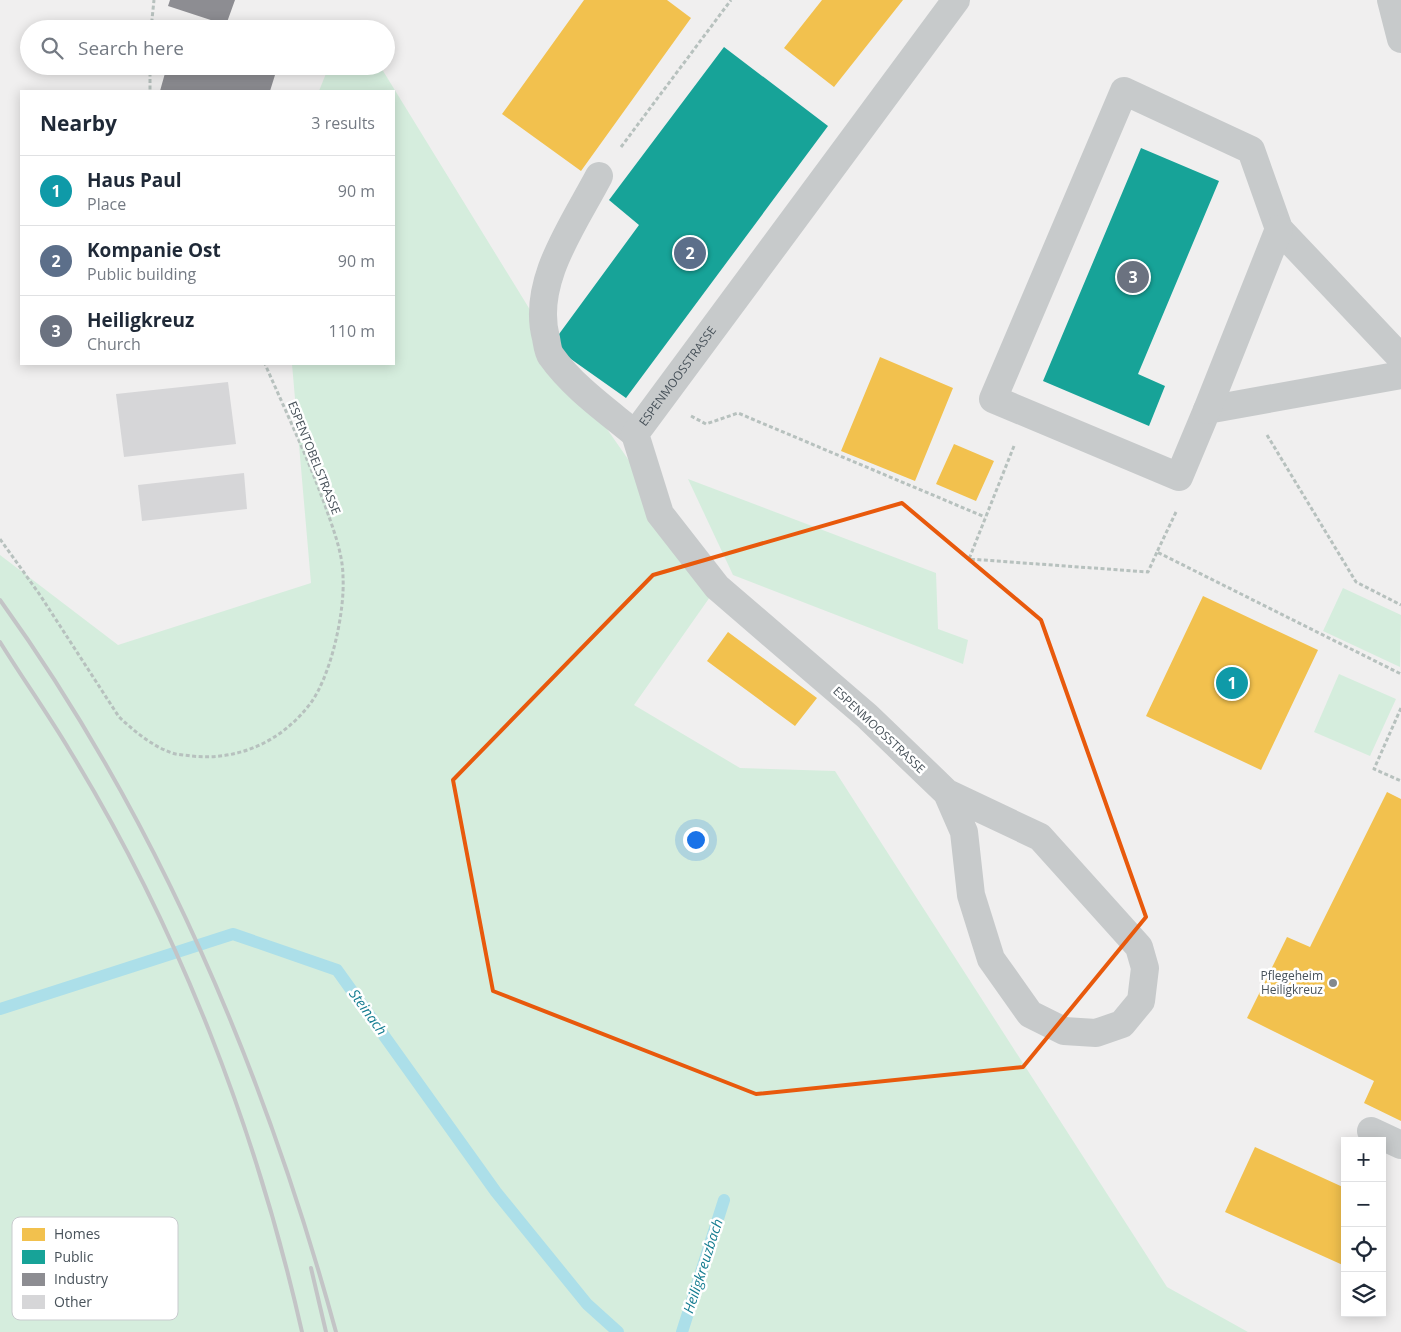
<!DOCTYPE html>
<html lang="en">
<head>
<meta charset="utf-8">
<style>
	:root { --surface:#fff; --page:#f2f2f3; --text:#1f2937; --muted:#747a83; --line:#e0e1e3; --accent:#2563eb }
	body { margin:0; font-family:"Open Sans",sans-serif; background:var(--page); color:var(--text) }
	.controls { position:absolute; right:15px; bottom:15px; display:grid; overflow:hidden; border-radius:0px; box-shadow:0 2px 12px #0003 }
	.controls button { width:45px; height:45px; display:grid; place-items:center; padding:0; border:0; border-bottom:1px solid var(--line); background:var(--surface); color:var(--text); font:25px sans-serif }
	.you { position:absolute; left:695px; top:839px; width:18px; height:18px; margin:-12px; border:4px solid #fff; border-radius:50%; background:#1a73e8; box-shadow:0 0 0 8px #1a73e833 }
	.badge { display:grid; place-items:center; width:32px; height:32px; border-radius:50%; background:var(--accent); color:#fff; font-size:16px; font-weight:700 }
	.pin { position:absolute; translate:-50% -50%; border:2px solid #fff; box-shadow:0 1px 5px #0006 }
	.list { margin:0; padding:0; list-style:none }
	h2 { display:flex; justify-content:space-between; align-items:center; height:65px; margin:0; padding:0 20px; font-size:21px }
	h2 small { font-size:16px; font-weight:400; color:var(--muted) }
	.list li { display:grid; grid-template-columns:32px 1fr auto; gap:15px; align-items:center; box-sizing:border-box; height:70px; padding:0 20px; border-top:1px solid var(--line) }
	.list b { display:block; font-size:19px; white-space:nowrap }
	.list p { margin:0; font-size:16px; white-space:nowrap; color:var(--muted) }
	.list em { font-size:16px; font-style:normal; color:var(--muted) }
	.icon { flex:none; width:28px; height:28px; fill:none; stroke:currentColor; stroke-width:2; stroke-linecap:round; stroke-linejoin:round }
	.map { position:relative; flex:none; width:1401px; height:1332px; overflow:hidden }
	.search { position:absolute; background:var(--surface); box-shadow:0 2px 12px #0003; left:20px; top:20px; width:375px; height:55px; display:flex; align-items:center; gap:12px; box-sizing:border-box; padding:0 18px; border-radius:28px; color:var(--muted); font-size:19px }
	.panel { position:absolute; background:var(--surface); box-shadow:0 2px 12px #0003; left:20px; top:90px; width:375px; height:275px; border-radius:0px }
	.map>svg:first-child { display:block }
	.green { fill:#d5eddd }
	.homes { fill:#f2c14e }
	.public { fill:#17a398 }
	.industry { fill:#8d8d92 }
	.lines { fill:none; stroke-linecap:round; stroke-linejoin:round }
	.stream { stroke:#acdfe9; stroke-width:12 }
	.building { fill:#d6d6d8 }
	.path { stroke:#b7c1be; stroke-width:3; stroke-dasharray:4 2.5; stroke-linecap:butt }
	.minor { stroke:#c7cacb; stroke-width:28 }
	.rail { stroke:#c3c4c6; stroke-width:4 }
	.marked { fill:none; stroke:#e8590c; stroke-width:4; stroke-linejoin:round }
	.poi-dot { fill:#83898e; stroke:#fff; stroke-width:2 }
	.labels { text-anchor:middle; stroke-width:5; stroke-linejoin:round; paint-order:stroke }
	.street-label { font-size:12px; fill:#48525a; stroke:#fff }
	.poi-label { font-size:12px; fill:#48525a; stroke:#fff; text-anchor:end }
	.water-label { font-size:14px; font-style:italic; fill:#167d91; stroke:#fff }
	.key { fill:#fff; stroke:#c8cbce; stroke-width:1 }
	.key-label { font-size:14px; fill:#48525a }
</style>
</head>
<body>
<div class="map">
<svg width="1401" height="1332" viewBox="0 0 1401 1332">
	<rect width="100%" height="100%" fill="#f0efef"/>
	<path class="green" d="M329,66H380L575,383L717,587L634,705L740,768L835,771L1167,1287L1248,1332H0V555L118,645L311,583L292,364H394V91H319Z
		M688,479L936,573L938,629L968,640L963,664L733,575Z
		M1343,588L1401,615L1400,667L1323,631Z
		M1339,674L1396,699L1370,756L1314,732Z"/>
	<path class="homes" d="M584,0H667L691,18L581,171L502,114Z
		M822,0H903L834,87L784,48Z
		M880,357L953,388L915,481L841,451Z
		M954,444L994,461L976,501L936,484Z
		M1203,596L1318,650L1261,770L1146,716Z
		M728,632L817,698L795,726L707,661Z
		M1387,792L1401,799V1121L1364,1103L1374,1081L1247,1018L1287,937L1310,947Z
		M1255,1147L1345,1188V1266L1225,1212Z"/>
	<path class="public" d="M724,47L828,126L626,398L551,345L639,225L609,200Z
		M1141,148L1219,181L1138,374L1165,386L1149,426L1043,381Z"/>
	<path class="industry" d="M170,0H235L226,25L168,6Z
		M167,66H247L275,75L270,91H160Z"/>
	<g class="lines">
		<path class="stream" d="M0,1009L233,934L337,970L496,1192L587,1304L618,1332
			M682,1332L724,1200"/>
	</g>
	<path class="building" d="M228,382L236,444L124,457L116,394Z
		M244,473L247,509L142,521L138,485Z"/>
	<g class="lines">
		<path class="path" d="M151,29L154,0
			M150,66V91
			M621,147L731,0
			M691,416L706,424L738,413L985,517
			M1267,435L1356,582L1401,605
			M1014,446L969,559L1148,572L1157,552
			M1176,512L1157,552L1401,674
			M0,539L40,595L119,717C134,731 152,746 172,753C178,755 185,755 191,756C238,761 281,742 310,704C331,676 345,612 343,577C343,555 334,531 327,511C309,460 286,412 265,364
			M1401,708L1374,769L1401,781"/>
		<g class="minor">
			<path d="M1391,0L1401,39"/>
			<path d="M599,176C574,224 531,282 546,338C547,344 548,352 551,356C573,387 606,410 635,434"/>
			<path d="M1401,358L1279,229L1251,150L1124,91L993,399L1179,477L1207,410L1401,375"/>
			<path d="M1207,410L1279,229"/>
			<path id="s1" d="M947,793L1040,837L1139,947L1145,968L1141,1001L1122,1024L1096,1033L1064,1031L1030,1014L991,959L971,895L964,832L947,793L867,716L717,587L660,514L635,434L956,0"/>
			<path d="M1371,1131L1401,1145"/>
		</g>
		<path class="rail" d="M0,600C158,819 265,1073 336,1332
			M0,642C23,679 48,714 70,751C179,929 256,1129 302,1332
			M311,1268L326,1332"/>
	</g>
	<path class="marked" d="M902,503L1041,620L1146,917L1023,1067L756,1094L493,991L453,780L653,575Z"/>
	<circle class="poi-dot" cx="1333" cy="983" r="5"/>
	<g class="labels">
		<g class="street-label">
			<text dy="4" stroke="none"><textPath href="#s1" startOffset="1231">ESPENMOOSSTRASSE</textPath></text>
			<text transform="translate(314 458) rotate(68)" y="4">ESPENTOBELSTRASSE</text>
			<text transform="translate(879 730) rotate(43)" y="4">ESPENMOOSSTRASSE</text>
		</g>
		<g class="poi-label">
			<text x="1323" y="980">Pflegeheim<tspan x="1323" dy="14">Heiligkreuz</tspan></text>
		</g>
		<g class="water-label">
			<text transform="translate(368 1012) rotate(54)" y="5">Steinach</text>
			<text transform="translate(703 1266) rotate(-72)" y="5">Heiligkreuzbach</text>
		</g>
	</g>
	<rect x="12" y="1217" width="166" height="103" rx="8" class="key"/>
	<rect x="22" y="1228" width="23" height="13" fill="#f2c14e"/>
	<rect x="22" y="1250" width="23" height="14" fill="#17a398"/>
	<rect x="22" y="1273" width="23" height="13" fill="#8d8d92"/>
	<rect x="22" y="1295" width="23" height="14" fill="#d6d6d8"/>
	<g class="key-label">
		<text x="54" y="1239">Homes</text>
		<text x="54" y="1262">Public</text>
		<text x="54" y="1284">Industry</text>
		<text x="54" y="1307">Other</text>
	</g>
</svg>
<div class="controls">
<button>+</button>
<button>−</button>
<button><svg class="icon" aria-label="locate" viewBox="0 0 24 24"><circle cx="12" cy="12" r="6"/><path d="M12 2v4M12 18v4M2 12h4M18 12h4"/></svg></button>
<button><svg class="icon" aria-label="layers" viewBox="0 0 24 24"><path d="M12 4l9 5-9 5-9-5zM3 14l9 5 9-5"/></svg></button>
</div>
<div class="you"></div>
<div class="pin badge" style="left:1232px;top:683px;background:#0f9aa8">1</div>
<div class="pin badge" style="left:690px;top:253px;background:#5c6f8a">2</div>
<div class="pin badge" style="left:1133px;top:277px;background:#6b7280">3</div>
<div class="search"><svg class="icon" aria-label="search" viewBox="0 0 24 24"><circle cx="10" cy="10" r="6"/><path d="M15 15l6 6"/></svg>Search here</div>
<section class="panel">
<h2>Nearby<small>3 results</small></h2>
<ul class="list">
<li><span class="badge" style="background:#0f9aa8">1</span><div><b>Haus Paul</b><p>Place</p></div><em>90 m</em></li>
<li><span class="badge" style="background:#5c6f8a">2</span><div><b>Kompanie Ost</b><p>Public building</p></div><em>90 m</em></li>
<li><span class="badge" style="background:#6b7280">3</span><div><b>Heiligkreuz</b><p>Church</p></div><em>110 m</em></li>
</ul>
</section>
</div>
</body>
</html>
